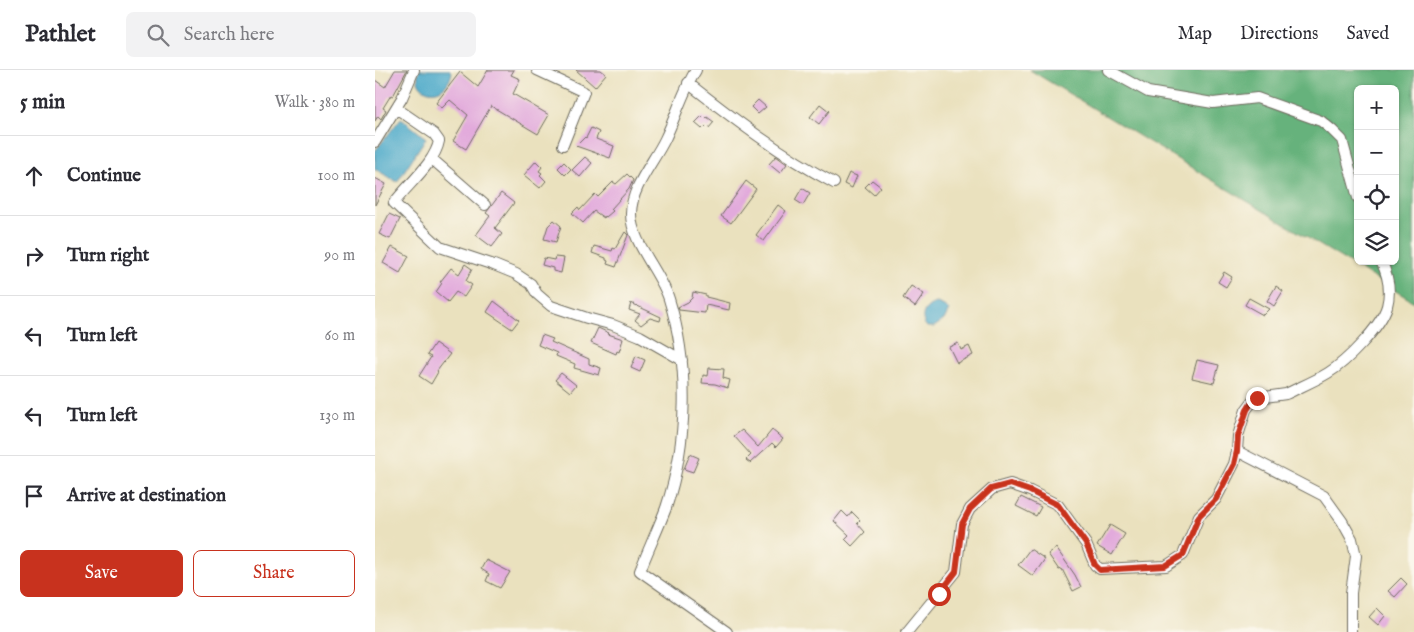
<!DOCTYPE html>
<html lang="en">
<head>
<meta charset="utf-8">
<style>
	:root { --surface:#fff; --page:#f2f2f3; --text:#2b2b33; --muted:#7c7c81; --line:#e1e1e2; --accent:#c8321e }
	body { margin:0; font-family:"IM FELL English",serif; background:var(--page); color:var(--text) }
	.controls { position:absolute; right:15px; top:15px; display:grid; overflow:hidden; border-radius:8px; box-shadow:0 1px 4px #0004 }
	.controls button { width:45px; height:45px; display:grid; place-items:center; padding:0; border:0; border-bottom:1px solid var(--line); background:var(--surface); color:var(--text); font:25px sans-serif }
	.stop { position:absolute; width:15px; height:15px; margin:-11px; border:4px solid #c8321e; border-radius:50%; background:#fff }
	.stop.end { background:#c8321e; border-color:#fff; box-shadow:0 1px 5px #0008 }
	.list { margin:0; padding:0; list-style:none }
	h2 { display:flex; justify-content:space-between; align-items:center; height:65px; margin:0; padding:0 20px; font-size:21px }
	h2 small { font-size:16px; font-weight:400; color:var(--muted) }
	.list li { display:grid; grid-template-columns:32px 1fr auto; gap:15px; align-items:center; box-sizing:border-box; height:80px; padding:0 20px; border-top:1px solid var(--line) }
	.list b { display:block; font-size:19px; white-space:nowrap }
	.list em { font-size:16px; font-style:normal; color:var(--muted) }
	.actions { display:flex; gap:10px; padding:15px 20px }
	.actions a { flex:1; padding:11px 0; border:1px solid var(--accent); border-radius:8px; text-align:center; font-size:18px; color:var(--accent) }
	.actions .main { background:var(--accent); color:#fff }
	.icon { flex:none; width:28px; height:28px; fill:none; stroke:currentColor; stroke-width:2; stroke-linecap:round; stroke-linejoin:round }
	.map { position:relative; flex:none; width:1039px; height:562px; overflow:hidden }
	header { display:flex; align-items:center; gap:30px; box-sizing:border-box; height:70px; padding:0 25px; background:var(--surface); border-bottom:1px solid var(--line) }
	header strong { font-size:24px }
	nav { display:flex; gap:28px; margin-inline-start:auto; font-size:18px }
	.search { width:350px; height:45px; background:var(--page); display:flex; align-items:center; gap:12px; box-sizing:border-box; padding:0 18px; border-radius:8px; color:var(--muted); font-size:19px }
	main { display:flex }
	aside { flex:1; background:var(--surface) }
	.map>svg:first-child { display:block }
	.forest { fill:#66b27c; stroke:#486e54; fill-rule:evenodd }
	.water { fill:#4ba9c9; stroke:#3b6a7a }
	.building { fill:#e2aadc }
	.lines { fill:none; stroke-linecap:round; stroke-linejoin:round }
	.street-casing { stroke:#6e6b5e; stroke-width:12 }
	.street { stroke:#fff; stroke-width:10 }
	.route { stroke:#c8321e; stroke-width:6 }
</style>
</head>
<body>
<header>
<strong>Pathlet</strong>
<div class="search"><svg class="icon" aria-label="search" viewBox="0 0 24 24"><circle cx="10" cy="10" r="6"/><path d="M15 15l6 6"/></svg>Search here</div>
<nav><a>Map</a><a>Directions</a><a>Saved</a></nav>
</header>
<main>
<aside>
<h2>5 min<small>Walk · 380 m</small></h2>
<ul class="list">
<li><svg class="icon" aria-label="ahead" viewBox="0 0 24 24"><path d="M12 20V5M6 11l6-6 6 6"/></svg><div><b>Continue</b></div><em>100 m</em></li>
<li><svg class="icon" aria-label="right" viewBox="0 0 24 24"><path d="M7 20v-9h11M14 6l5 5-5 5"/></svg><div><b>Turn right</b></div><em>90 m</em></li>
<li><svg class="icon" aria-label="left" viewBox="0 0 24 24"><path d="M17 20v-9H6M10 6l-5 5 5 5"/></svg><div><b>Turn left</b></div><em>60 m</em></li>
<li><svg class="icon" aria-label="left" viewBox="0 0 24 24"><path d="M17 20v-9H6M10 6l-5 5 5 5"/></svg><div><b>Turn left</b></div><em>130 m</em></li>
<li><svg class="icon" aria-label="arrive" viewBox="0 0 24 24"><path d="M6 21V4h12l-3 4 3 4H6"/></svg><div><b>Arrive at destination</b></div></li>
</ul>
<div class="actions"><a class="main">Save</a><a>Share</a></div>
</aside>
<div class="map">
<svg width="1039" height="562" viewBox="0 0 1039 562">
	<rect width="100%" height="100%" fill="#fbf7ec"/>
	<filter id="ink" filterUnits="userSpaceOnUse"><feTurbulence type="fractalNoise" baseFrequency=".02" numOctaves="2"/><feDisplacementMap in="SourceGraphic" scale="10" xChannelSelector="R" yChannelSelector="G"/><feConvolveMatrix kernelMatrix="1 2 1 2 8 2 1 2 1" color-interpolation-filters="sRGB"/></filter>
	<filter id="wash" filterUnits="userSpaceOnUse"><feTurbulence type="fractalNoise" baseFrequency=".0096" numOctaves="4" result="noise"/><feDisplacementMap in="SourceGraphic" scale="20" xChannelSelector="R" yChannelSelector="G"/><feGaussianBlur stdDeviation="1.12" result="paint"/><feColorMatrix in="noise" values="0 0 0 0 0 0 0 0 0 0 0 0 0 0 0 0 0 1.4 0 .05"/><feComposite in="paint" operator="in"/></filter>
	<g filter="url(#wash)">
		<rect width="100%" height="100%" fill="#eae1be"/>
		<path class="forest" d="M655,0H1039V232ZM983,19H1020V191H983Z"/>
		<path class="water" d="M44,0H75L77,2C72,32 35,24 44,0Z
			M26,48L51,68L22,112L0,99V81Z
			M562,233L569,236L574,240L569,250L559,257H552C543,247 550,235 562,233Z"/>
		<g id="blocks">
			<path class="building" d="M20,0H32L18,26L16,25L8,38L11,40L6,49L3,46L0,51V10L10,17Z
				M113,0H139L136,5L145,9L138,24L174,45L163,64L116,36L91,79L78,71L93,45L75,30L67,38L61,33L85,2L103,17Z
				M201,0H226L231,4L220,17Z
				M383,30L391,37L383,44L376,37Z
				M445,34L454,41L444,54L435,47Z
				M327,46L330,49L332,47L339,52L333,59L330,56L327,59L320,53Z
				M216,58L224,62L221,69L239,76L235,88L201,76L210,67L211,68Z
				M401,86L412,94L405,103L394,94Z
				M210,87L217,93L205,107L197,100Z
				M161,91L167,97L164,101L167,103L165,105L171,111L165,118L149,105Z
				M189,92L196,99L190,105L183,98Z
				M474,103L482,106L477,118L469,114Z
				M252,104L258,110L254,119L236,139L238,141L231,147L230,146L229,148L219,141L208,153L197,143L203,137L205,140L220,124L223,127L238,112L241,114Z
				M0,108L11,114L0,135Z
				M497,110L506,117L499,125L490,117Z
				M371,111L381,119L356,153L346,146Z
				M427,118L435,123L428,135L420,130Z
				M126,123L139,133L120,158L127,164L117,177L101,165L115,146L111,143Z
				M403,135L411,141L389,171L381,165Z
				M14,144L25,149L15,169L4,164Z
				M179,150L186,156L181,172L169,169L173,156Z
				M250,162L253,165L241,197L232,194L233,191L231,190V188L217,183L219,176L237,181L238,178L240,179Z
				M17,177L34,186L25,203L8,193Z
				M180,187L189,188L186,203L178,201V198L167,195L169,188L179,190Z
				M90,194L97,199L91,211L97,215L89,227L81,222L73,232L61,222L67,213L65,212L76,198L84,204Z
				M849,202L857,207L851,217L843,212Z
				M536,216L549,224L540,237L528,228Z
				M901,216L908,221L899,236L892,231Z
				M318,222L331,225V227L355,233L354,240L331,235L330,243L304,240L303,237L313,232L317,228Z
				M874,228L894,239L888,245L870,235Z
				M119,231L144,250L137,259L112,242Z
				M256,233L286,247L285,251L275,248L266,255L260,250L265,244L254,240Z
				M223,258L234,263L233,264L248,269L244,282L242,281L241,284L216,273Z
				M167,265L178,269L176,272L214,289V294L226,298L224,305L199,298L200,294L181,286L182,283L163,275Z
				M60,273L75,284L62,301L63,302L56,314L44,306L56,287L52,285Z
				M583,273L586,280L594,276L598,285L582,293L574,277Z
				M261,286L270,290L265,302L256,298Z
				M822,290L844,295L839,313L817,308Z
				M334,298L349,299L348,308L355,310L353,318L340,314L327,313L328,305L333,306Z
				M186,303L201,315L195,322L180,310Z
				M367,360L383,377L397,360L408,369L401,377L397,373L375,393L371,390L376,385L359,366Z
				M315,384L324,388L318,402L309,399Z
				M646,427L666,437L661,446L641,436Z
				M467,441L473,447L477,442L485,450L482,453L490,462L477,476L470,469L474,465L459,451Z
				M735,455L750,464L737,485L722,476Z
				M681,478L700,505L706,517L698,521L687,499L684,500L673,484Z
				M655,479L670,489L658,506L643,495Z
				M111,490L135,502L125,518L111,511L114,504L106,499Z
				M1026,508L1032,514L1020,527L1013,521Z
				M1002,538L1010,546L1003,555L994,547Z"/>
		</g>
	</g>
	<g filter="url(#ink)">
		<use href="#blocks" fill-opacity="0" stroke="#6e6b5e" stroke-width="1"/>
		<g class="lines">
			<defs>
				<path id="street" d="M162,0L209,22L188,75
					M321,0C308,21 301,46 290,69C279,92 256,117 256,144C256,172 286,203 294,229C315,296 313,372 291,438C283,459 273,480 265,501L352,562
					M733,0L773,22L838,33L882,28L946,51L957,60L967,70L983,128
					M313,13C360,50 406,85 459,113
					M21,38L59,64L64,71C60,93 33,114 19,133L65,177L119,195L141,204L156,214L162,224L176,236L212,248L238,255L265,266L307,290
					M0,72L27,28L39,0
					M57,89L110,135
					M862,381L949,426L967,451L977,469L981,486L976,523V562
					M532,562L581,502L587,454L595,439L617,419L635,414L655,421L683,435L711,474L720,495L725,499L791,496L808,485L824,446L841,429L859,394L862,381L863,366L871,340L877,332L883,328L911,324C925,317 940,311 953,303C971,292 1006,257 1012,236C1016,221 1013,205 1006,191"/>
			</defs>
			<use href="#street" class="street-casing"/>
			<use href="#street" class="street"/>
		</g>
	</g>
	<g class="lines" filter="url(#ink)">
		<path class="route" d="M564,524L581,502L587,454L595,439L616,419L635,414L655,421L683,435L711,474L720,495L725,500L790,496L808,485L824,446L841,429L859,394L862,381L863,366L872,340L877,332L882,328"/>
	</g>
</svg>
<div class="controls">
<button>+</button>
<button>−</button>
<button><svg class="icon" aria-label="locate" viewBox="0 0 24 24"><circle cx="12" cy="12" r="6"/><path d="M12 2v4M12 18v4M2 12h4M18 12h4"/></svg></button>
<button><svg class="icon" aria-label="layers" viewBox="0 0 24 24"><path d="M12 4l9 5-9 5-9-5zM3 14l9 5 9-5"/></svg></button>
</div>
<div class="stop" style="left:564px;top:524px"></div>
<div class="stop end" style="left:882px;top:328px"></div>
</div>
</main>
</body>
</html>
